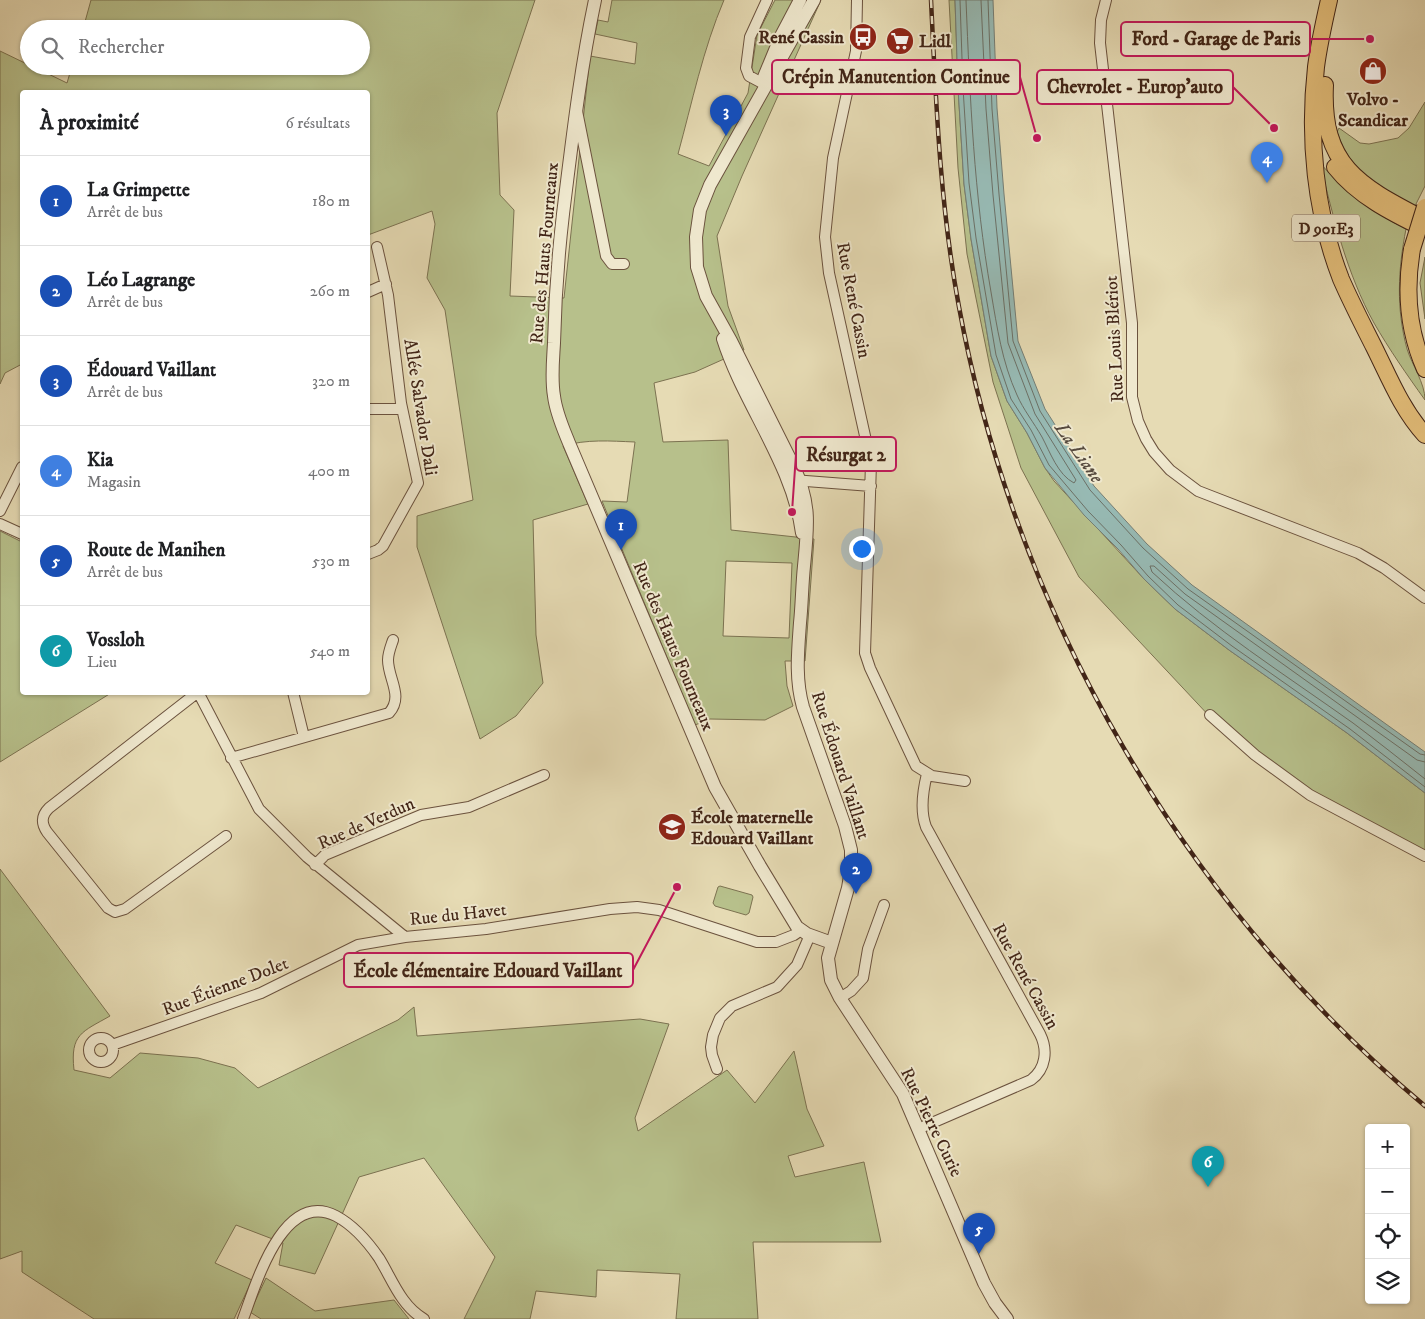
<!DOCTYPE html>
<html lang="fr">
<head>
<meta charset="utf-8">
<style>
	:root { --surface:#fff; --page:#f6f6f6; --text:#202124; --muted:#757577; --line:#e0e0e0; --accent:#8f2418 }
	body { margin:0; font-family:"IM FELL DW Pica",serif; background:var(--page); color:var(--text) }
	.controls { position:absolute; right:15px; bottom:15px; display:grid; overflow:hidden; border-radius:5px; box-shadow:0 1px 4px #0004 }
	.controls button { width:45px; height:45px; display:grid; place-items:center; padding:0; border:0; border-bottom:1px solid var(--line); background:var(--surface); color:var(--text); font:25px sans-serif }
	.you { position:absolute; left:861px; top:548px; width:18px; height:18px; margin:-12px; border:4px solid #fff; border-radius:50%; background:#1a73e8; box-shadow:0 0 0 8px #1a73e833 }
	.badge { display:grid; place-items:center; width:32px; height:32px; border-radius:50%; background:var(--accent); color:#fff; font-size:16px; font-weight:700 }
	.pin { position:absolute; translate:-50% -41px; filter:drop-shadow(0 1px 2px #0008) }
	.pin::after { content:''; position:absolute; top:26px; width:18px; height:15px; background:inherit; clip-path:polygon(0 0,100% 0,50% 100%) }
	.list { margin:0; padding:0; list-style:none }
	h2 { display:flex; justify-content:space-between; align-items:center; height:65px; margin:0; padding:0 20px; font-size:21px }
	h2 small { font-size:16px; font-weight:400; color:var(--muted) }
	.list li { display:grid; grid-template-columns:32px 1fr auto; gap:15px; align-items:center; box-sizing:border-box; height:90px; padding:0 20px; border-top:1px solid var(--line) }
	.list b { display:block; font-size:19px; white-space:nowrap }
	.list p { margin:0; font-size:16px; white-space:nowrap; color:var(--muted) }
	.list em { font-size:16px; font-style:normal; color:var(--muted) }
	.icon { flex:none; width:28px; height:28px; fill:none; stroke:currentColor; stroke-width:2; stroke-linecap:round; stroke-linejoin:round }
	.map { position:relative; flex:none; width:1425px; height:1319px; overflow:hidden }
	.search { position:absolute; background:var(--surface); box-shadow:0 1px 4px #0004; left:20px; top:20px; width:350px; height:55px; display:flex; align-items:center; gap:12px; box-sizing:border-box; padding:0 18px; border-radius:28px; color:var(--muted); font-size:19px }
	.panel { position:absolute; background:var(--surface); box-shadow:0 1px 4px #0004; left:20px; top:90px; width:350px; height:605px; border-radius:5px }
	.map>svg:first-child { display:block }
	.green { fill:#b7c08b; stroke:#7c7251; fill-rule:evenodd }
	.water { fill:#97bab4; stroke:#757e75 }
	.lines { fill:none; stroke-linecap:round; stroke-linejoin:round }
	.shore { stroke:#6c7066; stroke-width:1 }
	.minor-casing { stroke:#6b523e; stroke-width:12 }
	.tertiary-casing { stroke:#6b523e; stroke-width:14 }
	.primary-casing { stroke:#422517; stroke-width:18 }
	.trunk-casing { stroke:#422517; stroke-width:18 }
	.minor { stroke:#efe8ce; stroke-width:10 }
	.tertiary { stroke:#efe8ce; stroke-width:12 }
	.primary { stroke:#e3be7a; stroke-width:16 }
	.trunk { stroke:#e3be7a; stroke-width:16 }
	.rail-casing { stroke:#422517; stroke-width:4.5 }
	.rail { stroke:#efe8ce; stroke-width:2.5; stroke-dasharray:8; stroke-linecap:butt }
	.trunk-bridge-casing { stroke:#422517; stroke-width:18; stroke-linecap:butt }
	.trunk-bridge { stroke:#e3be7a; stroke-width:16 }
	.labels { text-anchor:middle; stroke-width:4; stroke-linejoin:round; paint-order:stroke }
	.shield { fill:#efe8ce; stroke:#76604e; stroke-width:1 }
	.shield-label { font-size:16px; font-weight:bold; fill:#422517 }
	.poi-label { font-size:18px; font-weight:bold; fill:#422517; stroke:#efe8ce; text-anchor:start }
	.street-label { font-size:18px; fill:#422517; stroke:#efe8ce }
	.water-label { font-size:19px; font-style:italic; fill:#574a3e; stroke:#efe8ce }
	.leader { fill:none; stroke:#c2185b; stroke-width:2 }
	.callout-dot { fill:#c2185b; stroke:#efe8ce; stroke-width:2 }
	.callout { fill:#efe8ce; stroke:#c2185b; stroke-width:2 }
	.callout-label { font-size:19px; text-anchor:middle; font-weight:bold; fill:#422517 }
</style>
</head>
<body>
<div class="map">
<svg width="1425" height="1319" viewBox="0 0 1425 1319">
	<rect width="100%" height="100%" fill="#e6dbb4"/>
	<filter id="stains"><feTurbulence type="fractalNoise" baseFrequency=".004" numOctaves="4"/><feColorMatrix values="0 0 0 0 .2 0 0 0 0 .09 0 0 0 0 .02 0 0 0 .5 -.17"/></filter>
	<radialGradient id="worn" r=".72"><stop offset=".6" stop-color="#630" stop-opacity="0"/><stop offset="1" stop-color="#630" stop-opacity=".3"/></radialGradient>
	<path class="green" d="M91,0H535L497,113L500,195L514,210L510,296L564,298L590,56L635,64L637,43L595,34L598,20L608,22L612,0H724C703,49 692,103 678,154L709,166L748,93L757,35L775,0H821L742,176L717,236L728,306L744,350L695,372L654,383L663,442L728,440L731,530L814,539L805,661H785L787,686L793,706L765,720L710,719L695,725L602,501L627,502L635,442C610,441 587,439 563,446L588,504L533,520L536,635L543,683L516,716L480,739L417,547V516L473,500L445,310L427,278L435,224L432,211L368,235V92H22V364L5,373L0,384V51L29,65V66H32L67,83L72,66H361V29H83ZM726,561L792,563L789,638L723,636Z
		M949,0H955L958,88L964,184L971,239L991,356L1007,401L1027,433L1045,468L1054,481L1144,579L1175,609L1229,650L1347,733L1425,793V859L1320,804L1227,735L1079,577L1021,468L993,382L967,254L958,168Z
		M1425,102V186L1415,206C1378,186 1351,173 1337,132L1339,128L1360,143L1369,144L1398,138L1409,128Z
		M1320,163C1344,191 1372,212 1406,229C1398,270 1396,308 1407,349C1412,365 1425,383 1425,400C1407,375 1389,349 1374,323C1347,274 1333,217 1320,163Z
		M1425,257V319L1420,283Z
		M0,531L22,542V692L111,693L0,762Z
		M0,869L110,1016C82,1032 70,1034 74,1070L110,1078L140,1053L198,1058L235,1068L258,1088L398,1020L414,1007L417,1036L640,1019L669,1024L635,1118L638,1131L727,1070L755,1103L794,1051L807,1109L824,1146L788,1156L795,1177L864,1162L881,1242H753L758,1319H676L680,1274L597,1270L596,1297L536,1291L530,1319H464L495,1257L424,1158L359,1177L315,1274L279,1265L283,1243L236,1225L215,1263L252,1280L234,1319H94L22,1272V1251L0,1259Z
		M720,886L752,895L753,897L749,913L746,915L715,906L713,903L718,887Z
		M266,1278L315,1311L394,1300L409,1319H261L250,1312Z"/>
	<path class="water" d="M955,0H993L997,108L1004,194L1018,341L1045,409L1094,486L1147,544L1192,585L1425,752V793L1347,733L1229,650L1175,609L1144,579L1118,549L1084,515L1045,468L1027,433L1007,401L991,356L971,239L964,184L958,88Z"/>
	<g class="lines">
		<path class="shore" d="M960,0L963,88L969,183L976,238L996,355L1011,399L1031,430L1049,465L1088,511L1121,545L1148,576L1178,605L1232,646L1350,729L1425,787
			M966,0C970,98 974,195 991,292C997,327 1002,362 1017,395C1023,409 1034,423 1042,437C1050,452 1058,475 1074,483L1076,480L1035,414L1008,343L993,195L986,109L981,0
			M988,0L992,109L999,194L1013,341L1040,411L1090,490L1143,548L1188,589L1420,754L1425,755
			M1425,762L1417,760L1185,594L1154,566H1150L1152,572C1213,629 1284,674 1353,723C1377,741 1401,760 1425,779"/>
		<defs>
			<path id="minor" d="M857,0L856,51L833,158L825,237L829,273L871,463L865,653L870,668L916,766L932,776L965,781
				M1106,0L1101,20L1100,43L1132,323V397L1138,421L1146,439L1154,452L1170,470L1198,491L1358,553L1384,568L1425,598
				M766,85L749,76L746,68L750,37L767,0
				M577,111L606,256L612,264H624
				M368,292L386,284
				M368,409H402
				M793,480L871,486
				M0,511L22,467
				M0,524L22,534
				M368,554L378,550L383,546L418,483L401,403L388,295L377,247
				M198,692L259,809L307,857L405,937L486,929L610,909L637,907L659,910L757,942H776L794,935L801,930
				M198,692L49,808C41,816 41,823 47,832L108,908L115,912L125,909L226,836
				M293,692L304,737
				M1210,715L1255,755L1310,795L1425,856
				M231,758L389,713C404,696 388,679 388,660C388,653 391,646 393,640
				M315,865L325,855L421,815L469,807L544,775
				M840,998L851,991L863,978L868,949L884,905
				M89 1050a12 12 0 1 1 24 0a12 12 0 1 1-24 0Z
				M112,1045L261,993L358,945L405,937
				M717,1069L712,1055L711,1047L713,1035L720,1018L732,1006L777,987L797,965L810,935
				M918,1129L1031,1080C1046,1069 1048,1050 1040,1034L926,827C920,811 923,790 927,774
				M243,1319C256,1284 283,1189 336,1216C353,1225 368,1242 379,1258C392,1279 401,1306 424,1319"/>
			<path id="tertiary" d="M595,0C580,71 572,142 563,214C558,257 555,300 554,343C553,361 551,379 554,396C556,413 563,428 569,443L715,787L760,866L797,927L807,934L832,943
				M814,0L710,185L700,210L696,237L697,267L706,296L731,341L793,465C811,503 808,525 804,566C802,585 802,604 800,623C798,651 795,679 803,707L845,826L851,850V870L848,888L828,958L831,980L840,998L903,1094L984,1283L995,1303L1007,1319
				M764,77L781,36L800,0
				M723,339C744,405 793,464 802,533"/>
			<path id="primary" d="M1329,0C1324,22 1319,44 1316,67C1308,138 1315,212 1341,279C1351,302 1363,325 1374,347C1389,377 1402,410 1425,435
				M1325,85C1321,167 1360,186 1425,220"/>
			<path id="trunk" d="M1335,167C1358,196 1392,213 1425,229
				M1412,249C1405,290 1408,331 1425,369"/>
		</defs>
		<use href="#minor" class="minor-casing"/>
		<use href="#tertiary" class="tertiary-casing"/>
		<use href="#primary" class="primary-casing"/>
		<use href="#trunk" class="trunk-casing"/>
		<use href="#minor" class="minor"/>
		<use href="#tertiary" class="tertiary"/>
		<use href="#primary" class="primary"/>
		<use href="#trunk" class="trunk"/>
		<defs>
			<path id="rail" d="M931,0C936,103 940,206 959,307C1016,616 1184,904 1425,1106"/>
		</defs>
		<use href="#rail" class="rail-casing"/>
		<use href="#rail" class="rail"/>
		<defs>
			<path id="trunk-bridge" d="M1412,249L1425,207"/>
		</defs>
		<use href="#trunk-bridge" class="trunk-bridge-casing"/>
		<use href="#trunk-bridge" class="trunk-bridge"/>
	</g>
	<defs>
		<symbol id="bus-disc" viewBox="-11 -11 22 22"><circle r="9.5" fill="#8f2418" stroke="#efe8ce"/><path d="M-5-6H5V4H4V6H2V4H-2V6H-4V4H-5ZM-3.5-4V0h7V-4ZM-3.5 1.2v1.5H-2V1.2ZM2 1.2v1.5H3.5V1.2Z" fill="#fff"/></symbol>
		<symbol id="supermarket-disc" viewBox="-11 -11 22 22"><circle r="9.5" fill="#8f2418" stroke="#efe8ce"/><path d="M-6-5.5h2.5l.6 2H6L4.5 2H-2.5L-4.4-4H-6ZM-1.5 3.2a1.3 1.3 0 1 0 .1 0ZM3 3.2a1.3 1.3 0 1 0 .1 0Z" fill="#fff"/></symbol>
		<symbol id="shop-disc" viewBox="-11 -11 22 22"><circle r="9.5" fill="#8f2418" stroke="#efe8ce"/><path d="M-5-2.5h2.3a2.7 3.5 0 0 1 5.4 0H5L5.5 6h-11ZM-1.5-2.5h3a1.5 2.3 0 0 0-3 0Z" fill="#fff"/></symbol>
		<symbol id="school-disc" viewBox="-11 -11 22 22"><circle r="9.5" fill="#8f2418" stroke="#efe8ce"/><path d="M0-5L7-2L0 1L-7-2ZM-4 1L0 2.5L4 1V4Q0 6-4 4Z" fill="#fff"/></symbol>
	</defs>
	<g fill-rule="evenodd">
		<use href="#bus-disc" x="847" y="21" width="32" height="32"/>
		<use href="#supermarket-disc" x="884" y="25" width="32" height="32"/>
		<use href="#shop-disc" x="1357" y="55" width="32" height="32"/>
		<use href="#school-disc" x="656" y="811" width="32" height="32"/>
	</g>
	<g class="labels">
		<rect class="shield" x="1292" y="214.5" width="68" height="27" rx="4"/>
		<g class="shield-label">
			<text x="1326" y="234">D 901E3</text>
		</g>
		<g class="poi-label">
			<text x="844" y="43" text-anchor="end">René Cassin</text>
			<text x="919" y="47">Lidl</text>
			<text x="1373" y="105" text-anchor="middle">Volvo -<tspan x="1373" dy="21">Scandicar</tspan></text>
			<text x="691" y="823">École maternelle<tspan x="691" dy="21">Edouard Vaillant</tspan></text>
		</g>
		<g class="street-label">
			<text transform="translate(544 253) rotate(-85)" y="6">Rue des Hauts Fourneaux</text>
			<text transform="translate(854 300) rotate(79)" y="6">Rue René Cassin</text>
			<text transform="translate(1114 339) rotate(-93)" y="6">Rue Louis Blériot</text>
			<text transform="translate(421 407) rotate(81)" y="6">Allée Salvador Dali</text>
			<text transform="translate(674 646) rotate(67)" y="6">Rue des Hauts Fourneaux</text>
			<text transform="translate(841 765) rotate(72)" y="6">Rue Édouard Vaillant</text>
			<text transform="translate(366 823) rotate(-24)" y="6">Rue de Verdun</text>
			<text transform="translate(458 914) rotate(-6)" y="6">Rue du Havet</text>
			<text transform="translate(1026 976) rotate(61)" y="6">Rue René Cassin</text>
			<text transform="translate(225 986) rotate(-21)" y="6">Rue Étienne Dolet</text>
			<text transform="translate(932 1122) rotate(64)" y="6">Rue Pierre Curie</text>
		</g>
		<g class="water-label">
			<text transform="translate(1080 452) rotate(55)" y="7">La Liane</text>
		</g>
	</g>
	<path class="leader" d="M1370 39L1310 39M1037 138L1020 77M1274 128L1233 87M792 512L796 454M677 887L633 970"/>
	<g class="callout-dot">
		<circle cx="1370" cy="39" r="5"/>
		<circle cx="1037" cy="138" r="5"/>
		<circle cx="1274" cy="128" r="5"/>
		<circle cx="792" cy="512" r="5"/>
		<circle cx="677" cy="887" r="5"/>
	</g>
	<g class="callout">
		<rect x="1121" y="22" width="189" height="34" rx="5"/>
		<rect x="772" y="60" width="248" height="34" rx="5"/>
		<rect x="1037" y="70" width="196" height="34" rx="5"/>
		<rect x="796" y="437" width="100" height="34" rx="5"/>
		<rect x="344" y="953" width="289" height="34" rx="5"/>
	</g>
	<g class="callout-label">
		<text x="1216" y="45">Ford - Garage de Paris</text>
		<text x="896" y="83">Crépin Manutention Continue</text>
		<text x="1135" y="93">Chevrolet - Europ'auto</text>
		<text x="846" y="461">Résurgat 2</text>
		<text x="488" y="977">École élémentaire Edouard Vaillant</text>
	</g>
	<rect width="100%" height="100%" filter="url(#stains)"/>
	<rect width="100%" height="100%" fill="url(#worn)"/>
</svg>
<div class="controls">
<button>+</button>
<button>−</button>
<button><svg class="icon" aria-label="locate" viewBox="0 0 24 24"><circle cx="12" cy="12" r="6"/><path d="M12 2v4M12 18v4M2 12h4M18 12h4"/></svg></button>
<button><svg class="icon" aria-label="layers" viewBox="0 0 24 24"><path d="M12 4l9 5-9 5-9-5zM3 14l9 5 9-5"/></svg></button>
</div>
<div class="you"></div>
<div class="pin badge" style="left:621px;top:550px;background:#1a4fb4">1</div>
<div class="pin badge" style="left:856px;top:894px;background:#1a4fb4">2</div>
<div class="pin badge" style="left:726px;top:136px;background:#1a4fb4">3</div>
<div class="pin badge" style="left:1267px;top:183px;background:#3f7fe0">4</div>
<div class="pin badge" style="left:979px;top:1254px;background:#1a4fb4">5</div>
<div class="pin badge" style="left:1208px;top:1187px;background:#0f9aa8">6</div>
<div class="search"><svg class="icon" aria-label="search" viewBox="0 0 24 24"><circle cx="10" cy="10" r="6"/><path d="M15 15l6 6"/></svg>Rechercher</div>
<section class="panel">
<h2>À proximité<small>6 résultats</small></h2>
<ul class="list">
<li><span class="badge" style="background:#1a4fb4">1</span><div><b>La Grimpette</b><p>Arrêt de bus</p></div><em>180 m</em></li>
<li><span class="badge" style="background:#1a4fb4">2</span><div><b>Léo Lagrange</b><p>Arrêt de bus</p></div><em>260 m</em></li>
<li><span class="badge" style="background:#1a4fb4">3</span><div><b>Édouard Vaillant</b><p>Arrêt de bus</p></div><em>320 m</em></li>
<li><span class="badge" style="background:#3f7fe0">4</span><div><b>Kia</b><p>Magasin</p></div><em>400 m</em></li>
<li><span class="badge" style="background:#1a4fb4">5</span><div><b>Route de Manihen</b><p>Arrêt de bus</p></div><em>530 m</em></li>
<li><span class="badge" style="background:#0f9aa8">6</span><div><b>Vossloh</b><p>Lieu</p></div><em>540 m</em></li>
</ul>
</section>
</div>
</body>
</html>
